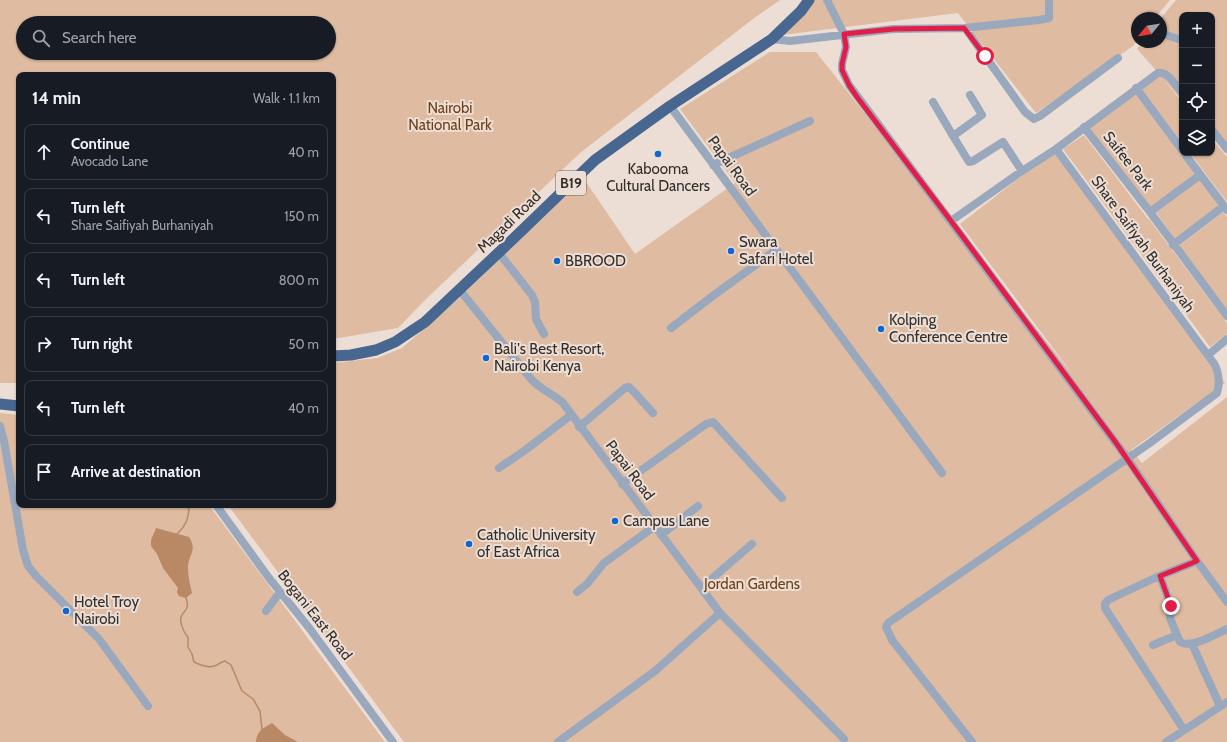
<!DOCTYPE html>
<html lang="en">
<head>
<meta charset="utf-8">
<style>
	:root { --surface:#171b24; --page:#242831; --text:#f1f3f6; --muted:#9ea1a6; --line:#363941 }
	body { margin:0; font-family:Cabin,sans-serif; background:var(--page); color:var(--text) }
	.controls { position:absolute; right:12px; top:12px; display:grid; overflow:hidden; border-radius:8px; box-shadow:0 1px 3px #0004 }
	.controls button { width:36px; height:36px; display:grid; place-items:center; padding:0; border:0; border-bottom:1px solid var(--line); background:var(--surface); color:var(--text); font:20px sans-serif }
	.compass { position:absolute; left:1131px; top:12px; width:36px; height:36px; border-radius:50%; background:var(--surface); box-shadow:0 1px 3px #0004; rotate:240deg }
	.stop { position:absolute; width:12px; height:12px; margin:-9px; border:3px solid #e11d48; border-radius:50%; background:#fff }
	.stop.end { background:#e11d48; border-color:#fff; box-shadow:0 1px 4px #0008 }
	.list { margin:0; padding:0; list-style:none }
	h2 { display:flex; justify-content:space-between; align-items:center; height:52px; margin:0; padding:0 16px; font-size:17px }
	h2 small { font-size:13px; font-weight:400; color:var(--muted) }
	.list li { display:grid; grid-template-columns:26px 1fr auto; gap:12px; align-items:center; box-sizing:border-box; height:56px; margin:0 8px 8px; padding:0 8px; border:1px solid var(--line); border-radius:8px }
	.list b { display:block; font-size:15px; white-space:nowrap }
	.list p { margin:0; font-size:13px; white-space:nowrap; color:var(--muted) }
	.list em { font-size:13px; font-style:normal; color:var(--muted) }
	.icon { flex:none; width:22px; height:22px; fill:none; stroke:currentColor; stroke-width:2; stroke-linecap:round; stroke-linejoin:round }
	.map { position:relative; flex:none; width:1227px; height:742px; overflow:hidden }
	.search { position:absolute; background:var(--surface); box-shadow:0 1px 3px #0004; left:16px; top:16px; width:320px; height:44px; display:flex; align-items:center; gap:10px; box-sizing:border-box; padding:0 14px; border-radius:22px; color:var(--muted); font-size:15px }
	.panel { position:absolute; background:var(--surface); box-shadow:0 1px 3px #0004; left:16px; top:72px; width:320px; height:436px; border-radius:8px }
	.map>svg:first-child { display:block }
	.green { fill:#dfbba1; fill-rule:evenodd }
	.water { fill:#b98966 }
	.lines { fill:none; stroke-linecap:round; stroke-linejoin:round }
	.stream { stroke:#b98966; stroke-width:1.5 }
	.minor { stroke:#99a8bd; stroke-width:8 }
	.highway { stroke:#476690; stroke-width:11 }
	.route { stroke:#e11d48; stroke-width:5 }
	.poi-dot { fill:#0e67d0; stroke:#ecded5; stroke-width:1.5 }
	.labels { text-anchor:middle; stroke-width:4; stroke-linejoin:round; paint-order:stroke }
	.shield { fill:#ecded5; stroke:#6a635d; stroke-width:1 }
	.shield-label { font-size:14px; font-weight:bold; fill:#332e2a }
	.park-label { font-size:15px; fill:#6f3f16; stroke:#ecded5 }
	.street-label { font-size:15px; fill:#332e2a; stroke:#ecded5 }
	.poi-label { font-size:15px; fill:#332e2a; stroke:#ecded5; text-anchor:start }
</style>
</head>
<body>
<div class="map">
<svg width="1227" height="742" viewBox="0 0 1227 742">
	<rect width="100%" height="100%" fill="#ecded5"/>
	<path class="green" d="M0,0H780L749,22L580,153L425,300L398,328L333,339V75H19V383H0ZM23,23H329V53H23Z
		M814,0H1170L1155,18H1137V41L1133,46L1036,113L958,13L782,35Z
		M1176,0H1227V151L1212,134V15H1182V100L1164,80L1182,102V143L1142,90L1161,76L1137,49L1142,42H1161V18Z
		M770,52H816L1077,380L960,224L1056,149L1225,383L1131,450L1142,463L1227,397V742H404L228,505H333V363L377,358L402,348L456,301L565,197L586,182L635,254L735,183L680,109Z
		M1135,93L1195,174L1151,208L1089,129Z
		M1084,135L1148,219H1149L1227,323V334L1210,347L1063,149Z
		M1212,139L1227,157V202L1190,153H1212Z
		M1200,178L1222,206L1176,241L1156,212Z
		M1223,212L1227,217V311L1179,246Z
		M0,413L19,415V505H209L385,742H0Z"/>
	<path class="water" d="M156,528L189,537C198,551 188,554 188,568C188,576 190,585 192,593L186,598L179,596L177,592L178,588L163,568L157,554L151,546V540Z
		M272,723L285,735L298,742H256C256,731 264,728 272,723Z"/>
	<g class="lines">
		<path class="stream" d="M177,534C185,527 188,520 189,509L184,505
			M186,598C189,608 187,608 182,615C178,620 184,633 188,637V647L192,654L194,662C200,665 210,669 217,665C220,663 221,662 225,661L231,665L242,691L253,699L260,711L262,730"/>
		<path class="minor" d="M827,0L844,34L846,47L842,64V70L849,85L1127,458L1197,561L1227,602
			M965,28L1025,112L1034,119L1040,116L1118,58
			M1166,35L1182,40
			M772,39L790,41L893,29L965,28L1039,20L1049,18V0
			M1136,88L1182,150
			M970,95L982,115L953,136L969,162L973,161L1003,142L1022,171L1056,149
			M933,102L953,136
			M670,106L942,473
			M1084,127L1150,212L1227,316
			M1212,130L1227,149
			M1184,153L1227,210
			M713,165L810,121
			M1150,212L1200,175
			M951,221L1022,171
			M1173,245L1224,206
			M499,253L532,295L535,302L536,319L544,334
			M459,289L531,379C540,389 553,394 563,403L720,613L844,739
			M671,328L714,295L776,250
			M1208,355L1227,339
			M0,426L4,441L23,550L28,566L36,576L99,639L148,706
			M579,427L625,388L629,387L635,393L653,413
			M499,468L524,451L571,415
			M622,484L706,424L713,422L782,498
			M216,505L269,578L310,629L393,742
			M661,535L698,506
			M1160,576L1171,606L1170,618L1180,642C1191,649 1216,634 1227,629
			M701,588L752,544
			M577,592L587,584L604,563L655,526
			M266,611L280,592
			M1192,644L1220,706
			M1153,645L1177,635
			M1184,730L1105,608V604L1108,600L1157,577L1197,561
			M558,742L655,671L720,613
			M972,742L892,640L886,627L888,623L1147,445L1217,393C1220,384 1219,373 1215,365L1056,149L1158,73C1168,71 1176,86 1182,93
			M1166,742L1227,702"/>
		<path class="highway" d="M333,356L351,355L376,350L395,342L425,322L512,240L595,160L670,106L772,39L801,11L809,0
			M0,404L19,406"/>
	</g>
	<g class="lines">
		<path class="route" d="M985,56L964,28L893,29L844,34L846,47L842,64V70L849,85L857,97L951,221L1114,440L1197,561L1160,576L1171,606"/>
	</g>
	<g class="poi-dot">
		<circle cx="658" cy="154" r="4"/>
		<circle cx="731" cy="251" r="4"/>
		<circle cx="557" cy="261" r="4"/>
		<circle cx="881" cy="329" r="4"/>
		<circle cx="486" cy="358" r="4"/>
		<circle cx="615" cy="521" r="4"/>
		<circle cx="469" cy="544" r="4"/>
		<circle cx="66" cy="611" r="4"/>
	</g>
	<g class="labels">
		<rect class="shield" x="556" y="171" width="30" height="24" rx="3"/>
		<g class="shield-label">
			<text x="571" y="188">B19</text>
		</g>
		<g class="park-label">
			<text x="450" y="113">Nairobi<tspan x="450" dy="17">National Park</tspan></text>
			<text x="752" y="589">Jordan Gardens</text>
		</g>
		<g class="street-label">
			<text transform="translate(1128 161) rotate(52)" y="5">Saifee Park</text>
			<text transform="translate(732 166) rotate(54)" y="5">Papai Road</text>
			<text transform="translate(509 222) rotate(-44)" y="5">Magadi Road</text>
			<text transform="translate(1143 244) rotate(54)" y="5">Share Saifiyah Burhaniyah</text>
			<text transform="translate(630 470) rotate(53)" y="5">Papai Road</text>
			<text transform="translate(315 615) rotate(52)" y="5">Bogani East Road</text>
		</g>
		<g class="poi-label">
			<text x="658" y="174" text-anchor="middle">Kabooma<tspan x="658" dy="17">Cultural Dancers</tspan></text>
			<text x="739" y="247">Swara<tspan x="739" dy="17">Safari Hotel</tspan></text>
			<text x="565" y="266">BBROOD</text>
			<text x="889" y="325">Kolping<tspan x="889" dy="17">Conference Centre</tspan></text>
			<text x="494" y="354">Bali's Best Resort,<tspan x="494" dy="17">Nairobi Kenya</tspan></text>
			<text x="623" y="526">Campus Lane</text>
			<text x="477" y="540">Catholic University<tspan x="477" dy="17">of East Africa</tspan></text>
			<text x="74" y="607">Hotel Troy<tspan x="74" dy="17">Nairobi</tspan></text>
		</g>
	</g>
</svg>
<div class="controls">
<button>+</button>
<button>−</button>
<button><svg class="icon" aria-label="locate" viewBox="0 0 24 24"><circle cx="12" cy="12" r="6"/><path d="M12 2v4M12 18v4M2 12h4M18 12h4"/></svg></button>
<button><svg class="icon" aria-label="layers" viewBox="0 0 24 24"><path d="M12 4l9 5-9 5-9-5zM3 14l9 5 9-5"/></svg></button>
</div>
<svg class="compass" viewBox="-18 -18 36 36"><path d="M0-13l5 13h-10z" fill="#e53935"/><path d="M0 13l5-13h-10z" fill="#9ea1a6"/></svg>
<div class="stop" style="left:985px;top:56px"></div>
<div class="stop end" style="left:1171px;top:606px"></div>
<div class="search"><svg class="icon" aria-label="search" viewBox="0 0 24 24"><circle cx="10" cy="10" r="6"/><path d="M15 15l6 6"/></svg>Search here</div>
<section class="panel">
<h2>14 min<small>Walk · 1.1 km</small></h2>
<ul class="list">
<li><svg class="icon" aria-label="ahead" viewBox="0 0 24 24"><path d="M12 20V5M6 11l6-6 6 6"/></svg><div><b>Continue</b><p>Avocado Lane</p></div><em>40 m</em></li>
<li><svg class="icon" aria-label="left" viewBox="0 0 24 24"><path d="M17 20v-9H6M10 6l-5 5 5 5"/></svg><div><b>Turn left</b><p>Share Saifiyah Burhaniyah</p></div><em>150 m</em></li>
<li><svg class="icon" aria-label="left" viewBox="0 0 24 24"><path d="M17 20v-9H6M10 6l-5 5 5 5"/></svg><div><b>Turn left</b></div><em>800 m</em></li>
<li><svg class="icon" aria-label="right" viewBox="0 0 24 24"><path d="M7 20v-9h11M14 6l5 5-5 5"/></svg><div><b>Turn right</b></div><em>50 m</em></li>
<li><svg class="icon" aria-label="left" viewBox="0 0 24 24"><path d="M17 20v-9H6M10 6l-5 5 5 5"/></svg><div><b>Turn left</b></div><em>40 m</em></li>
<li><svg class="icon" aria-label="arrive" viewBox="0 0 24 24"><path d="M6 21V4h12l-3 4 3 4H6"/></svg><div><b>Arrive at destination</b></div></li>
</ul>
</section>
</div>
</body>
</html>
